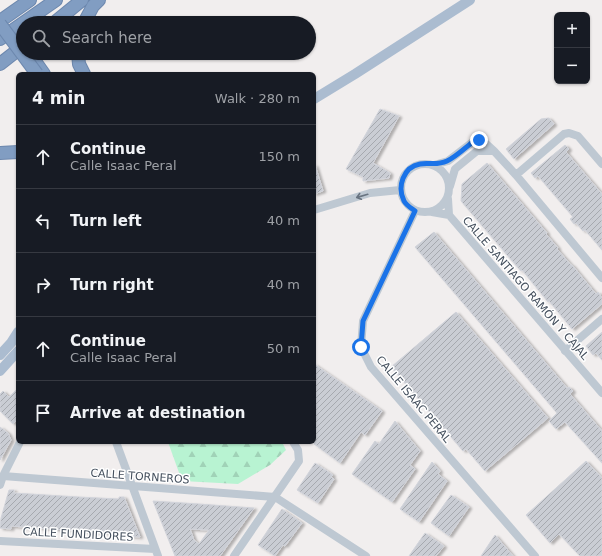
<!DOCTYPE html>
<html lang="en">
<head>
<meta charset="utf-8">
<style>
	:root { --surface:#171b24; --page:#242831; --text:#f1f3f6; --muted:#9ea1a6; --line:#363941 }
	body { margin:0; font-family:"DejaVu Sans",sans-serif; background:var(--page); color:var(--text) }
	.controls { position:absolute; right:12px; top:12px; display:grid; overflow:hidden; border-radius:6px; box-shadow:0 1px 3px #0004 }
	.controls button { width:36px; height:36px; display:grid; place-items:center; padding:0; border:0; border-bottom:1px solid var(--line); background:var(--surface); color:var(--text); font:20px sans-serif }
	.stop { position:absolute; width:12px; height:12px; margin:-9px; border:3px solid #1a73e8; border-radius:50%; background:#fff }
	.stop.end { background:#1a73e8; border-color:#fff; box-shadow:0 1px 4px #0008 }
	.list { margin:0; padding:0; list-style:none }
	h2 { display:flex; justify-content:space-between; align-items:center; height:52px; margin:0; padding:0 16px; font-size:17px }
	h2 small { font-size:13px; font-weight:400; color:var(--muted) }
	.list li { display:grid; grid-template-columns:26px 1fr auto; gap:12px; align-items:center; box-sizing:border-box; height:64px; padding:0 16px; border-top:1px solid var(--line) }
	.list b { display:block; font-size:15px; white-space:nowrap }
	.list p { margin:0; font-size:13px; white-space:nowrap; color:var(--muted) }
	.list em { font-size:13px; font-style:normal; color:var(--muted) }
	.icon { flex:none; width:22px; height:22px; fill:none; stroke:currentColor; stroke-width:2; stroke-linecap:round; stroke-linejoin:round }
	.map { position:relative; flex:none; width:602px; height:556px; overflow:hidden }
	.search { position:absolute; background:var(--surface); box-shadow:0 1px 3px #0004; left:16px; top:16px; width:300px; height:44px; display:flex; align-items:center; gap:10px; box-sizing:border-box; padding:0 14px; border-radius:22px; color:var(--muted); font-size:15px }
	.panel { position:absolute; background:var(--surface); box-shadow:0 1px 3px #0004; left:16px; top:72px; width:300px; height:372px; border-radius:6px }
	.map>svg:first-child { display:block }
	.forest { fill:url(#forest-firs) }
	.building { fill:url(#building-hatch); stroke:#d2d4db; fill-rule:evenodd; filter:url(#shadow) }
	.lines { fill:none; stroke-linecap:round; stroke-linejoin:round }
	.highway-casing { stroke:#6d88ae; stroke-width:14 }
	.minor { stroke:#bec8d2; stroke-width:8 }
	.major { stroke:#abbcd0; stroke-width:10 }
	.highway { stroke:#819dc2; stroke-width:12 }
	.highway-bridge-casing { stroke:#6d88ae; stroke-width:14; stroke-linecap:butt }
	.highway-bridge { stroke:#819dc2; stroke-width:12 }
	.oneway { stroke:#697481 }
	.route { stroke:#1a73e8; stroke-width:5 }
	.labels { text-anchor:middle; stroke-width:3; stroke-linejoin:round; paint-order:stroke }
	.street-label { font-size:11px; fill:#45505e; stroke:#fff }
</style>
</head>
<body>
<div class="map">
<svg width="602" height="556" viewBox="0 0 602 556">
	<defs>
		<pattern id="forest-firs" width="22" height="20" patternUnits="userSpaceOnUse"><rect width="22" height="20" fill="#b8f3d2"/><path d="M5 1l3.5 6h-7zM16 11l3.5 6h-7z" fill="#a0d2b7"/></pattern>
		<pattern id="building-hatch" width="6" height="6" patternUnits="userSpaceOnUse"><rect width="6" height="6" fill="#cacdd4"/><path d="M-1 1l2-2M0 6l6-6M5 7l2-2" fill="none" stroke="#a6a9af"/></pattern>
		<filter id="shadow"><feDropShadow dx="3" dy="1.5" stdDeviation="1" flood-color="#0004"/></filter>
	</defs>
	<rect width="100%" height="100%" fill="#f1eeee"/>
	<path class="forest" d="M168,442H282L286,450L270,465L238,484L182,481Z"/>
	<path class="building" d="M380,109L399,116L373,163L390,173L389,178L363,181V177L346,169Z
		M549,118L554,124L514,159L506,149L541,119Z
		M565,145L569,149L566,152L602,194V250L585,230L583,231L576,223L574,224L570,219L573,217L538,176L535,178L531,173Z
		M487,163L547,233L546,234L558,248L557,249L571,265H572L596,294L598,292L602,298V304L572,329L549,301L548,302L522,270L521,271L513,262L461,201L462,184Z
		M314,165H315L323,191L314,194Z
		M434,232L567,388L569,387L573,391L570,394L602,431V463L565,422L556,429L549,421L557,413L415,247Z
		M456,312L548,418L485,471L466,449L463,451L391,367Z
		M602,332V360L596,353L593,355L586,346Z
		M314,364L382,411L365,435L361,432L340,463L314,444Z
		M18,388V419L13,424L0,411V394L3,391L9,397Z
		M395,421L420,451L410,465L415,469L392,502L352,474L375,441L379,444Z
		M0,427L8,433L11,440L0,460Z
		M586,461L602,478V556H580L559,534L550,543L526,515Z
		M432,462L440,471L438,474L447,481L419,522L400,509Z
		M315,463L333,475L331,477L334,479L318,503L297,490Z
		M9,490H14V493L79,497L119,499V497H124L140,537L126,536V534L81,531L11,526V529L0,528L1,518Z
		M451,495L469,507L449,536L431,523Z
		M153,501L199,504L254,508L220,556H175ZM190,529L209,530L199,544L194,540Z
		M282,509L302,523L285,546L283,545L275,556L258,545Z
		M425,533L444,546L436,556H409Z
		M495,535L513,556H481Z"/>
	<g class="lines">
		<defs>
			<path id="highway" d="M0,21L30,0
				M54,23L82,0
				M84,23L93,6L99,0
				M0,39L56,0
				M78,53L79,64L84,74
				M32,57L44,74
				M0,64L23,46
				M0,153L18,152"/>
		</defs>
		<use href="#highway" class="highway-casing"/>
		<path class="minor" d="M494,151L516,175L602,278
			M401 188a24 24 0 1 1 48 0a24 24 0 1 1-48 0Z
			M434,165L448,161L474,141H483L494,151H477L455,169L450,186
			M516,175L564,134L569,133L578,136L602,164
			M314,210L370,193L400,190
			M415,211L363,321L361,347L371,367L535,556
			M432,212L449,215L448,199
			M449,215L602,393
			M565,351L602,319
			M116,442L158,556
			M3,476L275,497L366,556
			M0,485L3,476L20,442
			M0,541L155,549
			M234,556L299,461L298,450L293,442"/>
		<path class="major" d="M314,99L355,74L470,0
			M0,355L11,343L18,332
			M0,371L18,351"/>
		<use href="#highway" class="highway"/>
		<defs>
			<path id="highway-bridge" d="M0,24L37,74"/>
		</defs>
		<use href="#highway-bridge" class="highway-bridge-casing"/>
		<use href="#highway-bridge" class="highway-bridge"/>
	</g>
	<defs><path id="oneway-shaft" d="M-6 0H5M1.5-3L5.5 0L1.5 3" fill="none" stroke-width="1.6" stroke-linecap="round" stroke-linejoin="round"/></defs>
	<use class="oneway" href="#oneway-shaft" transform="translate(362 196) rotate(164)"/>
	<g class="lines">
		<path class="route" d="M361,347L363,321L415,211C411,208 406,205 404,201C397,187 403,167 420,164C429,162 436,166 447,161C456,157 466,147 474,141L479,140"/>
	</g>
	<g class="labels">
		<g class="street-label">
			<text transform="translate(526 288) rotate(49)" y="4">CALLE SANTIAGO RAMÓN Y CAJAL</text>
			<text transform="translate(414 399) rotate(50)" y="4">CALLE ISAAC PERAL</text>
			<text transform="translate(140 476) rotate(4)" y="4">CALLE TORNEROS</text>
			<text transform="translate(78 534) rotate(3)" y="4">CALLE FUNDIDORES</text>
		</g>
	</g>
</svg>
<div class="controls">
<button>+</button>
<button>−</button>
</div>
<div class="stop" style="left:361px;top:347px"></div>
<div class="stop end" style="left:479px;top:140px"></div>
<div class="search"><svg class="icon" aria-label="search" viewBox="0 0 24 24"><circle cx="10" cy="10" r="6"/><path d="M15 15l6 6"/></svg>Search here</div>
<section class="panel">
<h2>4 min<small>Walk · 280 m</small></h2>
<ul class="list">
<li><svg class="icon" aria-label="ahead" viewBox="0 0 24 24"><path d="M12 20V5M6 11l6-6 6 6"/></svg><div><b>Continue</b><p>Calle Isaac Peral</p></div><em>150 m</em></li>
<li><svg class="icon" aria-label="left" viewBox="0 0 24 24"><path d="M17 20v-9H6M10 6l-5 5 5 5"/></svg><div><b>Turn left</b></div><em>40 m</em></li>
<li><svg class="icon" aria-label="right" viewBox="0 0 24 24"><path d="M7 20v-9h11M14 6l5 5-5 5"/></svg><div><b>Turn right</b></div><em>40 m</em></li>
<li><svg class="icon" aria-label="ahead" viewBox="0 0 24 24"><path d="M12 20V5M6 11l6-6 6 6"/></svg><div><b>Continue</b><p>Calle Isaac Peral</p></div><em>50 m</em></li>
<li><svg class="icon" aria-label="arrive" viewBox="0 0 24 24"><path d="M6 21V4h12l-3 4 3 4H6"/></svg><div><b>Arrive at destination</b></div></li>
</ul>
</section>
</div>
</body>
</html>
